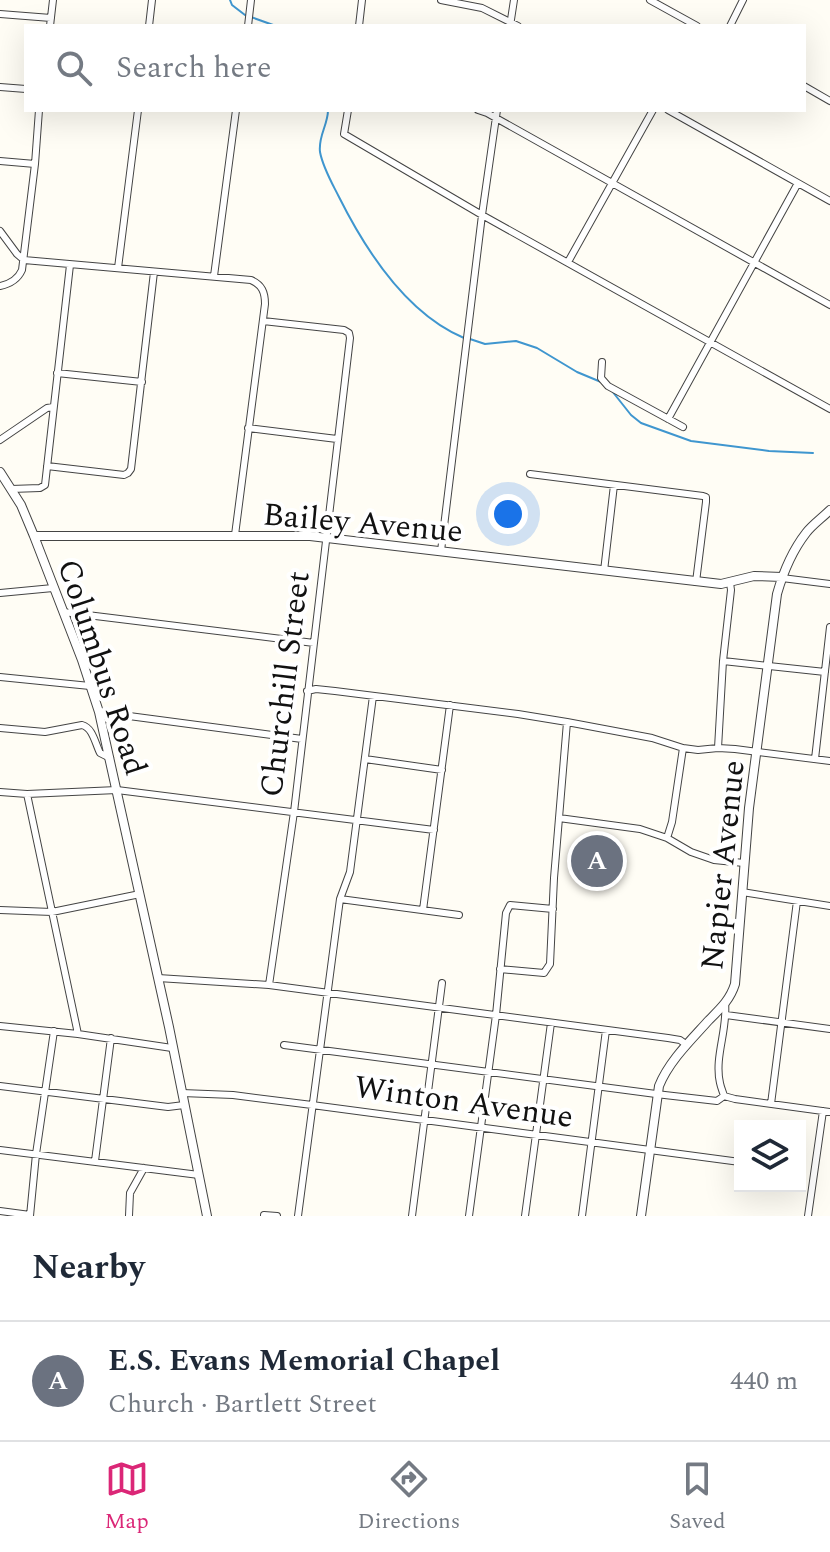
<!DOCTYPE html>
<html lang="en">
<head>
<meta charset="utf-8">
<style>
	:root { --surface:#fff; --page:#f2f2f3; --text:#1f2937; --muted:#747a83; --line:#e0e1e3; --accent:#db2777 }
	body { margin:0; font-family:Spectral,serif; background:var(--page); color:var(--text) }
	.controls { position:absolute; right:24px; bottom:24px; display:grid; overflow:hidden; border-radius:0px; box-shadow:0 8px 32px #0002 }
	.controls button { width:72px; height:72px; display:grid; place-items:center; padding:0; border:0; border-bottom:2px solid var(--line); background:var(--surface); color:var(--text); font:40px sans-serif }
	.you { position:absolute; left:508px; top:514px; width:28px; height:28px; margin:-20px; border:6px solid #fff; border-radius:50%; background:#1a73e8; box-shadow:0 0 0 12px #1a73e833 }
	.badge { display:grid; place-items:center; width:52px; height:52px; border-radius:50%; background:var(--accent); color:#fff; font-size:26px; font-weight:700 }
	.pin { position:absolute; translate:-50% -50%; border:4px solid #fff; box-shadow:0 2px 8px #0006 }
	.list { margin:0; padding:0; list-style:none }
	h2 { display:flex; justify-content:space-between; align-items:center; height:104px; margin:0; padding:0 32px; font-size:34px }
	h2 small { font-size:26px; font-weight:400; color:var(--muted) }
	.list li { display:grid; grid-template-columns:52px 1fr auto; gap:24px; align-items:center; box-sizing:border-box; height:120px; padding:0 32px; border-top:2px solid var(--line) }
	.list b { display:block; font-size:30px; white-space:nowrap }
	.list p { margin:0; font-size:26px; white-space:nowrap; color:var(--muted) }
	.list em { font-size:26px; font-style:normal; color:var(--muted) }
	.icon { flex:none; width:44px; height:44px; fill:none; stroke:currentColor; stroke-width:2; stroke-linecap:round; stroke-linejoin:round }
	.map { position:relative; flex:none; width:830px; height:1216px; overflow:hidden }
	.search { position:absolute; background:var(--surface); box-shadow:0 8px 32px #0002; left:24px; right:24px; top:24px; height:88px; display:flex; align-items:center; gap:20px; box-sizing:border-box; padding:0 28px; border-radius:0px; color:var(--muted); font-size:30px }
	.sheet { height:224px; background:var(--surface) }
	nav { display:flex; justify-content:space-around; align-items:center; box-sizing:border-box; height:112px; border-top:2px solid var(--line); background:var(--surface); font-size:22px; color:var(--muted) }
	nav a { display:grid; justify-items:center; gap:4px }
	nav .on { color:var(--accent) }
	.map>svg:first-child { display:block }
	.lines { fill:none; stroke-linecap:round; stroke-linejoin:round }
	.stream { stroke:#3f96cf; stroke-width:2 }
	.minor-casing { stroke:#444; stroke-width:8 }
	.tertiary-casing { stroke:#444; stroke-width:10 }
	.minor { stroke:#fff; stroke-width:6 }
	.tertiary { stroke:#fff; stroke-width:8 }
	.labels { text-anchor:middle; stroke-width:8; stroke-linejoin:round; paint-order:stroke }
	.street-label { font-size:32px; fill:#111; stroke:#fff }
</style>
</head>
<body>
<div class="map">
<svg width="830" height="1216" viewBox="0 0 830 1216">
	<rect width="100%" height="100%" fill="#fffdf5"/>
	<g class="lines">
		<path class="stream" d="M230,0L232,5L245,15
			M251,17L276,26
			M328,110C328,125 318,136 320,152C323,168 332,183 339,197C366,251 407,314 464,338
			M470,339L485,344L516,341L537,348L577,372L601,382
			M612,391L631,415L641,423L691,441L769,451L813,453"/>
		<defs>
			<path id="minor" d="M441,0L482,8L518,26
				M650,0L697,26
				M0,14L51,18
				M50,26L53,0
				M149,26L152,0
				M248,26L251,0
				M359,26L362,0
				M510,26L514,0
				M730,26L743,0
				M804,86L830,101
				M0,87L26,89
				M348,110L344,134L482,215L830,409
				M478,110L487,113L830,305
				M668,110L830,201
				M0,161L35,164
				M0,231L17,254L24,260
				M24,260L251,280C262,285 265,292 265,304L235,535
				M568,262L653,110
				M118,268L138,110
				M214,276L236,110
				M0,286C10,284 18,279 22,270L35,164L39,110
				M263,321L344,330L349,333L350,338L294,812L269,985
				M602,362L601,378L608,386L683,427
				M57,373L142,382
				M668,419L798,183
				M248,428L337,439
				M0,440L47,408L53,407
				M47,466L124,475L128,473L131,469L154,272
				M530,474L703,496L706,497V502L696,582
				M11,489L40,488L45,485L70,265
				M441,551L482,215L497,110
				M604,571L614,485
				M782,578L830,584
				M0,593L53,588
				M63,612L314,643
				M723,661L825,672
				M0,677L90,686
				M307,691L316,689L335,691L518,714L567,722L652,738L683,748L698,750L718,748L735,749L830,761
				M99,712L302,739
				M0,728L45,732L82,725C93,728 95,743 100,753L110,758
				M718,748L723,661L731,590L730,583
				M365,759L442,770
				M815,759L830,627
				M0,792L27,794L117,790L434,830
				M27,794L78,1034
				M559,818L640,829L667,838L691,852L714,860L744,863
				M667,838L672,822L683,748
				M742,892L830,906
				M340,899L459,915
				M0,910L52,912L140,894
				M423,910L450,705
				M500,969L544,973L550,964L554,878L567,722
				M158,978L269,985L668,1038L680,1040L687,1045
				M726,1015L830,1029
				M0,1026L78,1034L172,1048
				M284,1045L656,1094L717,1101L724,1096
				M0,1086L168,1107L184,1105
				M182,1093L233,1095L312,1105L740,1162
				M724,1096L735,1099L830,1112
				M724,1096C723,1092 721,1088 720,1083C714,1057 728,1029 725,1003
				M771,1104L797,901
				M0,1150L199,1175
				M95,1161L111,1038
				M0,1211L30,1215
				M264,1215L277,1216
				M30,1216L36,1154L54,1031
				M129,1216L130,1193L144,1168
				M298,1216L340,899L350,872L373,696
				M412,1216L442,983
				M469,1216L496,1015L506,913L510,905L553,909
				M525,1216L551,1023
				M582,1216L606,1030
				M808,1216L823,1111"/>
			<path id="tertiary" d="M0,472L21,505L34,536L82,660L99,712L169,1027L207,1216
				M34,536H310L721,584L754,576L782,577
				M641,1216L659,1086C669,1061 691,1040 709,1020C720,1009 730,1000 735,984L749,808L777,594C783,573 792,551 806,533C812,525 822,518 830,510"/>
		</defs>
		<use href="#minor" class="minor-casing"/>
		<use href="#tertiary" class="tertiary-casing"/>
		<use href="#minor" class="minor"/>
		<use href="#tertiary" class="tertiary"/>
	</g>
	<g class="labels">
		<g class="street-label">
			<text transform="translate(363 522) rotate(5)" y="11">Bailey Avenue</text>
			<text transform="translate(103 667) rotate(72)" y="11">Columbus Road</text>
			<text transform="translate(284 684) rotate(-83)" y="11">Churchill Street</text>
			<text transform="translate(722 865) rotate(-84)" y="11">Napier Avenue</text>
			<text transform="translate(464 1101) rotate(8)" y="11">Winton Avenue</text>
		</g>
	</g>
</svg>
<div class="controls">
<button><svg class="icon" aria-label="layers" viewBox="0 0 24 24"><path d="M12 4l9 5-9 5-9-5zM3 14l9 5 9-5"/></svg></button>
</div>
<div class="you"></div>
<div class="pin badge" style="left:597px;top:861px;background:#6b7280">A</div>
<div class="search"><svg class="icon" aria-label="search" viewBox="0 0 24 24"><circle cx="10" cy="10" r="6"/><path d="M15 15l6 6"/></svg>Search here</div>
</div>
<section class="sheet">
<h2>Nearby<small></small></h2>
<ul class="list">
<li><span class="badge" style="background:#6b7280">A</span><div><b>E.S. Evans Memorial Chapel</b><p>Church · Bartlett Street</p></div><em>440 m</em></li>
</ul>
</section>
<nav>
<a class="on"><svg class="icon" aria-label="map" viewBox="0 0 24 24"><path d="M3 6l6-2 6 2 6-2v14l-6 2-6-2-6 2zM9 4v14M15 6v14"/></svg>Map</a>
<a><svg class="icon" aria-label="directions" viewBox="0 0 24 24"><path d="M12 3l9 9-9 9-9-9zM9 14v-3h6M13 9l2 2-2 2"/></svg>Directions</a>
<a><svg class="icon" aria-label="saved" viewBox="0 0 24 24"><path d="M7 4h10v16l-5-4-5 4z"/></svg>Saved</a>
</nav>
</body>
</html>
